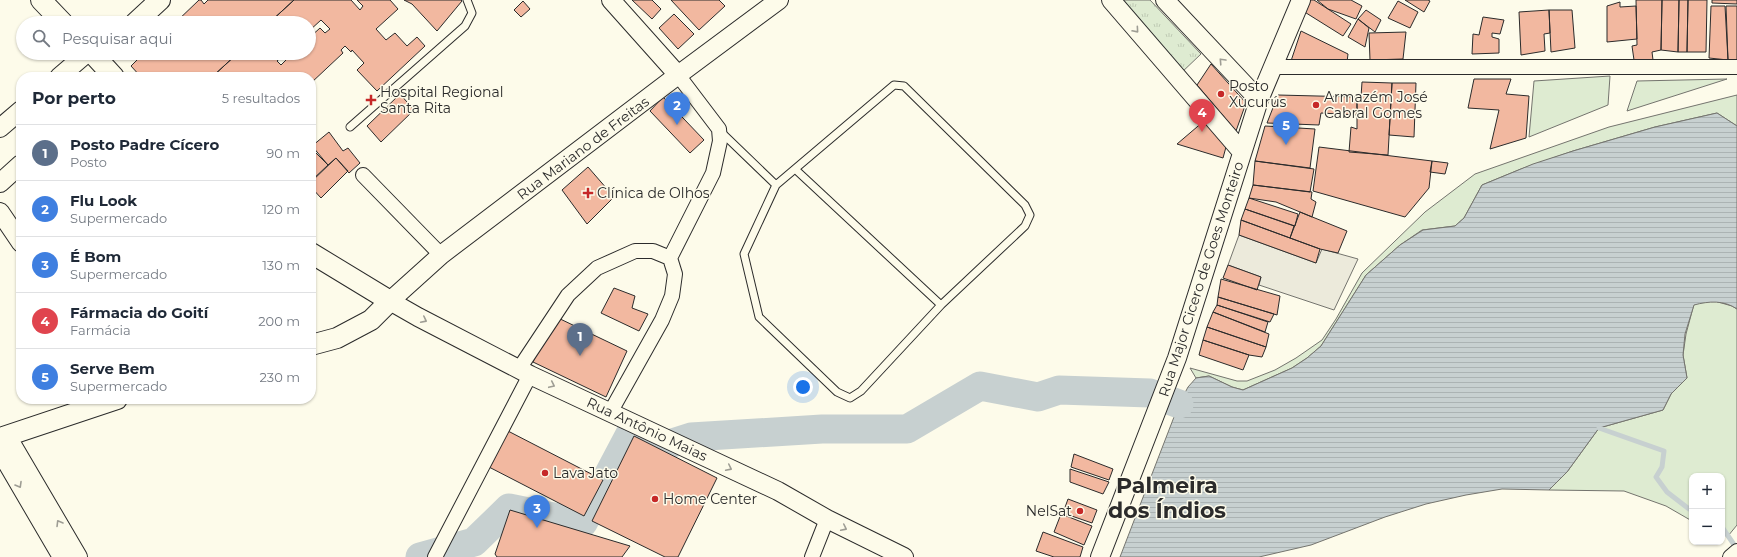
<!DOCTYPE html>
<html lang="pt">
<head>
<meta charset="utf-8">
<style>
	:root { --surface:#fff; --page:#f2f2f3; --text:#1f2937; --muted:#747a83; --line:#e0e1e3; --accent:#c62828 }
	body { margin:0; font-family:Montserrat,sans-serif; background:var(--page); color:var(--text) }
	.controls { position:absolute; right:12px; bottom:12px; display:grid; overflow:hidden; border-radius:8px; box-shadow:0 1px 3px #0004 }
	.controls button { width:36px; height:36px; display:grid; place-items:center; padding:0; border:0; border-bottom:1px solid var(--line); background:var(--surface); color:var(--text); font:20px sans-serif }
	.you { position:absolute; left:803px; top:387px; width:14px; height:14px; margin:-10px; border:3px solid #fff; border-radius:50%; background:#1a73e8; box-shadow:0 0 0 6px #1a73e833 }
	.badge { display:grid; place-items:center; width:26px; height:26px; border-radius:50%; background:var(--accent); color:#fff; font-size:13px; font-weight:700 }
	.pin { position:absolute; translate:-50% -33px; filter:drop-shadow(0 1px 2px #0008) }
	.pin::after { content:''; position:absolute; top:21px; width:14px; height:12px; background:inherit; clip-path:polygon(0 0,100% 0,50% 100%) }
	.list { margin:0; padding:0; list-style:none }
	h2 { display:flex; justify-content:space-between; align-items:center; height:52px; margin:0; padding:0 16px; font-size:17px }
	h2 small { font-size:13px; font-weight:400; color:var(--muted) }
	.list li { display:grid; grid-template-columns:26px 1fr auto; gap:12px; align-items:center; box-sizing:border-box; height:56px; padding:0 16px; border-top:1px solid var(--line) }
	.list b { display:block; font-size:15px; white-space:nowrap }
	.list p { margin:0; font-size:13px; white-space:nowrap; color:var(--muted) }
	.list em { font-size:13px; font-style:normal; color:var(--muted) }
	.icon { flex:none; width:22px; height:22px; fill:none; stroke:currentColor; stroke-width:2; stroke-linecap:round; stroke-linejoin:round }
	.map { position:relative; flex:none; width:1737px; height:557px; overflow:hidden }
	.search { position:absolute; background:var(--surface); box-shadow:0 1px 3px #0004; left:16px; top:16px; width:300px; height:44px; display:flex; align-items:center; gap:10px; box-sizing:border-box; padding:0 14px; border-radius:22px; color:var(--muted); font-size:15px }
	.panel { position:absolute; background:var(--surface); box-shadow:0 1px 3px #0004; left:16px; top:72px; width:300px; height:332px; border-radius:16px }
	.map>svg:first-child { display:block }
	.grass { fill:#deebd1; stroke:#74746e }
	.park { fill:url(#park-tufts); stroke:#74746e }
	.parking { fill:#eceadb; stroke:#74746e }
	.water { fill:url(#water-rules); stroke:#74746e }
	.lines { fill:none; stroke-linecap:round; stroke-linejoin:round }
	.stream { stroke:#c7d0d0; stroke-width:5 }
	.river { stroke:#c7d0d0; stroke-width:29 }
	.building { fill:#f2b8a0; stroke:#2b2b2b }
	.service-casing { stroke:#2b2b2b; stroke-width:9 }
	.minor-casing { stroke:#2b2b2b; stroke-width:16 }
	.tertiary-casing { stroke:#2b2b2b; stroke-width:20 }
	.secondary-casing { stroke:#2b2b2b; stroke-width:22 }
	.service { stroke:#fdfbea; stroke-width:7 }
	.minor { stroke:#fdfbea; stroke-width:14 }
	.tertiary { stroke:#fdfbea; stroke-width:18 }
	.secondary { stroke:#fdfbea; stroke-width:20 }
	.oneway { stroke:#9e9d94 }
	.poi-dot { fill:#c62828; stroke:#fdfbea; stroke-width:1.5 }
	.labels { text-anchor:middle; stroke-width:3; stroke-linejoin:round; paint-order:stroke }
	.poi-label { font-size:14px; fill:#2b2b2b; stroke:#fdfbea; text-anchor:start }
	.street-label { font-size:14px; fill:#2b2b2b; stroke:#fdfbea }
	.town-label { font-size:22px; font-weight:bold; fill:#2b2b2b; stroke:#fdfbea }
</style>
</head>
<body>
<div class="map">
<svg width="1737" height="557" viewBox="0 0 1737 557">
	<defs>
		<pattern id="park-tufts" width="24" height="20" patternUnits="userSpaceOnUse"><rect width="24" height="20" fill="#deebd1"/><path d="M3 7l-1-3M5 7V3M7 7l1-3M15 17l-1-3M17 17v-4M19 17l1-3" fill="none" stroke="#bfcab4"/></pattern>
		<pattern id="water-rules" width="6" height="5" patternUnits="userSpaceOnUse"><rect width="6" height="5" fill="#c7d0d0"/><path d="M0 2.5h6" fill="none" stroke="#abb3b3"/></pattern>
	</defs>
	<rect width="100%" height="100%" fill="#fdfbea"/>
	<path class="grass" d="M1610,76L1608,105L1529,137L1534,81Z
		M1727,79L1627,111L1637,81Z
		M1737,95V126L1717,113L1655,127L1573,151L1521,169L1482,185L1464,218L1455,226L1422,230L1400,245L1366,275L1321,346L1307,358L1292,368L1243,390L1232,387L1209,376L1196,378L1190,368L1237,381H1247L1275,370L1296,358L1322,340L1336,319L1362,273L1425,212L1475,174L1609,127Z
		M1711,300L1732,306L1737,309V525L1728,536L1722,535V476H1692V521L1666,506L1624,491L1549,490L1567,472L1599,428L1663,410L1671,394L1687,378L1683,355L1686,334L1694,304Z"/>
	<path class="park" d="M1121,0H1150L1201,54L1180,74Z"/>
	<path class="parking" d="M1239,235L1316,263L1322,249L1358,259L1334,310L1259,285L1261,277L1228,265Z"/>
	<path class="water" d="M1717,113L1737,126V309C1724,300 1709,301 1694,305L1685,334L1683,355L1687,378L1671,394L1663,410L1599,428L1567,472L1549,490L1502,489L1466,495L1426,504L1385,517L1311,545L1259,557H1120L1179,404L1188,387L1196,378L1209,376L1232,387L1243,390L1292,368L1307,358L1321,346L1366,275L1400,245L1423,230L1455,226L1464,218L1482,185L1533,164L1573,151L1655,127Z"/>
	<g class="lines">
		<path class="stream" d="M1599,428L1664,451L1662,467L1656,477L1667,492L1689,509L1692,510
			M1722,527L1737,549"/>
		<path class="river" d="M420,557L474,542L509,508L583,523L630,434L666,445L691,437L822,429H907L980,386L1038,397L1059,390L1150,393L1179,404"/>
	</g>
	<path class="building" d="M199,0H201L204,4L208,0H294L269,23H175Z
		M294,0H351L360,10L363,6L357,0H390L398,9L376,29L386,40L395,33L407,46L417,37L425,46L377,91L357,70L364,63L352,50L351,52L345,46L341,50L343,53L311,83V77H212L238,53H286L277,61L281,65L293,53H309V38L320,28L325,33L330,29L321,20L309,31V23H269Z
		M404,0H461L462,1L437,31L412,4Z
		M632,0H652L661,9L652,19Z
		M671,0H719L725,6L699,30Z
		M1308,0H1314L1351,24L1343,36L1303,11Z
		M1317,0H1351L1362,6L1356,19L1328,9Z
		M1405,0H1428L1430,1L1424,12Z
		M1636,0H1662L1661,50L1652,52L1653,60H1634L1632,46L1637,45Z
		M1662,0H1679L1678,52L1661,50Z
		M1679,0H1688L1687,52H1678Z
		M1688,0H1707L1706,52H1687Z
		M1712,0H1737V4L1712,3Z
		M523,1L530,9L521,17L514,10Z
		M1398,1L1418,12L1410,28L1388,18Z
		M1620,2V7L1636,6L1637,39L1607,42V6Z
		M1711,6H1725L1728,60L1709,58Z
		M1726,6H1737V60H1728Z
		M1366,10L1381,20L1375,32L1358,19Z
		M1549,10H1572L1575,48L1551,52Z
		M1549,10L1550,33L1544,34L1545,51L1521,55L1519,12Z
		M674,14L694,34L678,49L659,28Z
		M1483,17L1504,20L1500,34L1492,33V37L1499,39V53L1472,54L1473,34L1479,35Z
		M1358,19L1369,28L1365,47L1348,37Z
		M1301,31L1348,54L1347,62L1291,61Z
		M1406,32L1403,59L1370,60L1369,33Z
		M144,53H238L212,77H141L131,66Z
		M1211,64L1246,103L1236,131L1197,85Z
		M1474,79H1511L1506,94L1529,96L1526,138L1490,149L1499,110L1468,108Z
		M1362,82L1392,83L1388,155L1349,152L1351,127L1357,129V97H1361Z
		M1392,83H1416L1414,137L1389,135Z
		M400,94L414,110L381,142L367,126Z
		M1278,95L1357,97V115L1321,113L1319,125L1267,123Z
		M663,97L704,140L690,153L650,111Z
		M1204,121L1226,147L1223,158L1177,144Z
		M1265,126L1315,129L1310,168L1255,161Z
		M329,132L343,151L348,148L360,163L349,173L336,158L328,165L312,146Z
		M1319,147L1432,161L1429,188L1405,217L1313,191Z
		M314,151L328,165L311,181V154Z
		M336,158L348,171L321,198L311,187V182Z
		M1255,161L1314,169L1310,192L1253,185Z
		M1432,161L1448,163L1445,174L1430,172Z
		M588,167L614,197L587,224L562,190Z
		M1253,185L1312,192L1311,199L1316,202L1312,217L1276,202L1249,198Z
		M1249,198L1298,214L1295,226L1245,209Z
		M1245,209L1294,226L1290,238L1241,220Z
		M1300,212L1347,231L1338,253L1320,249L1290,238Z
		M1241,220L1320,249L1316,263L1239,235Z
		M1228,265L1261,277L1257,290L1223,278Z
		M1221,279L1280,296L1277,315L1218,297Z
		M614,288L635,296L632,308L648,314L639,331L601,313Z
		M1218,297L1274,314L1270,322L1217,305Z
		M1217,305L1268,322L1265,332L1213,312Z
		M1213,312L1269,334L1266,347L1207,327Z
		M554,316L627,351L606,397L533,362Z
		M1207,327L1266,347L1262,357L1249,355L1203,340Z
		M1203,340L1249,355L1243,370L1199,355Z
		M506,430L603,480L584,516L487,466Z
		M634,436L717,478L678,557H665L592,521Z
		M1074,454L1113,469L1109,480L1071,467Z
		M1070,469L1109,482L1103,494L1070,482Z
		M1068,499L1097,510L1092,523L1063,513Z
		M510,510L630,546L622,557H497L495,554Z
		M1061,514L1092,526L1084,545L1054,532Z
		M1043,532L1083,547L1080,557H1054L1036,551Z"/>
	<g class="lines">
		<defs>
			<path id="service" d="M894,85L904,86L1025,205L1030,215L1025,226L941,305L861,391L850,398L837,392L759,317L744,254L776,185Z
				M350,127L465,26L472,13L467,0
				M720,131L776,185
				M795,169L941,305"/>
			<path id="minor" d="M1272,67H1737
				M363,175L441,255
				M519,369L568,295L597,268L635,251H653L670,258
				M611,411L662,320L672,296L675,274L670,258L713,173L720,141L719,129L678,75
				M435,557L530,375
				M812,557L827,519
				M1730,557L1737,551"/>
			<path id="tertiary" d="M611,0L678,75
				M779,0L678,75L441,255L390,301L418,317L530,375L778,491L827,519L904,557
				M1111,0L1242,152
				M1165,0L1259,100
				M59,77L87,53
				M0,128L21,110
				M0,183L21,164
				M0,212L21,243
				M7,436L78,557
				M0,451L62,557
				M1100,557L1177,358L1259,100L1301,0"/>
			<path id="secondary" d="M41,0L63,23
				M135,23L160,0
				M92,53L114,77
				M311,253L390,301L371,320L337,338L311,345
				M0,438L117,399"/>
		</defs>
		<use href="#service" class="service-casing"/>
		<use href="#minor" class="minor-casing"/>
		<use href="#tertiary" class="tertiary-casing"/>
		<use href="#secondary" class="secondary-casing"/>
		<use href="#service" class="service"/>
		<use href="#minor" class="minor"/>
		<use href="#tertiary" class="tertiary"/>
		<use href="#secondary" class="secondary"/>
	</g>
	<defs><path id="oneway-chevron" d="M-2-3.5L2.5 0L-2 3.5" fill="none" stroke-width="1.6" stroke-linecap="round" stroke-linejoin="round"/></defs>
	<g class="oneway">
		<use href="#oneway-chevron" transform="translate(1136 30) rotate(49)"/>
		<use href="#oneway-chevron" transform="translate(1222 61) rotate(-133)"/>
		<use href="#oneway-chevron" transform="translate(424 320) rotate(27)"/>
		<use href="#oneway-chevron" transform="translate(552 385) rotate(25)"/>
		<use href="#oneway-chevron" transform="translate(729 468) rotate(26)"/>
		<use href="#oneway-chevron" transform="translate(19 485) rotate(60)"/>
		<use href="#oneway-chevron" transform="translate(59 523) rotate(-121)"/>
		<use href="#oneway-chevron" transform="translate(844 528) rotate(26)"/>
	</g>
	<g class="poi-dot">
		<circle cx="1221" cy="94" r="4"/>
		<path d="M369 94h4v4h4v4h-4v4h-4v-4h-4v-4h4z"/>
		<circle cx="1316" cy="105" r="4"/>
		<path d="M586 187h4v4h4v4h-4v4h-4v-4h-4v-4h4z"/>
		<circle cx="545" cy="473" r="4"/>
		<circle cx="655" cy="499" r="4"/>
		<circle cx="1080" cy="511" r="4"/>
	</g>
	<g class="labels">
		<g class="poi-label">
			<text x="1229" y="91">Posto<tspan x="1229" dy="16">Xucurús</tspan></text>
			<text x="380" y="97">Hospital Regional<tspan x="380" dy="16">Santa Rita</tspan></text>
			<text x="1324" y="102">Armazém José<tspan x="1324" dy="16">Cabral Gomes</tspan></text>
			<text x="597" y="198">Clínica de Olhos</text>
			<text x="553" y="478">Lava Jato</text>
			<text x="663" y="504">Home Center</text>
			<text x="1072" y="516" text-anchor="end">NelSat</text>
		</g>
		<g class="street-label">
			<text transform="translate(583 148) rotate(-37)" y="5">Rua Mariano de Freitas</text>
			<text transform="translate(1201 279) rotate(-72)" y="5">Rua Major Cicero de Goes Monteiro</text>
			<text transform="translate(647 429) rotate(25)" y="5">Rua Antônio Maias</text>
		</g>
		<g class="town-label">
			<text x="1167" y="493">Palmeira<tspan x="1167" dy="25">dos Índios</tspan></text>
		</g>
	</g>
</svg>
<div class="controls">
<button>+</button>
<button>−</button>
</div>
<div class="you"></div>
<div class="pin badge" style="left:580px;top:356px;background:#5c6f8a">1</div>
<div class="pin badge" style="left:677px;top:125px;background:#3f7fe0">2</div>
<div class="pin badge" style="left:537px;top:528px;background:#3f7fe0">3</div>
<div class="pin badge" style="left:1202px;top:132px;background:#e0444e">4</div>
<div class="pin badge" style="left:1286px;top:145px;background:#3f7fe0">5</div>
<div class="search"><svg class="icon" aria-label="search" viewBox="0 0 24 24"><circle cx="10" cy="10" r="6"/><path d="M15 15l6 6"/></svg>Pesquisar aqui</div>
<section class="panel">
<h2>Por perto<small>5 resultados</small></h2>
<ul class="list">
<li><span class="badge" style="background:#5c6f8a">1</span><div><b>Posto Padre Cícero</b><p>Posto</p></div><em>90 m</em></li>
<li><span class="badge" style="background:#3f7fe0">2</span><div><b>Flu Look</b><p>Supermercado</p></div><em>120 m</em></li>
<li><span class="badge" style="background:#3f7fe0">3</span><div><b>É Bom</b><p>Supermercado</p></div><em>130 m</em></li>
<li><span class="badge" style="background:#e0444e">4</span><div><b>Fármacia do Goití</b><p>Farmácia</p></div><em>200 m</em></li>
<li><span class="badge" style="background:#3f7fe0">5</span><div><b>Serve Bem</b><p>Supermercado</p></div><em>230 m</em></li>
</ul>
</section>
</div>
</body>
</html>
